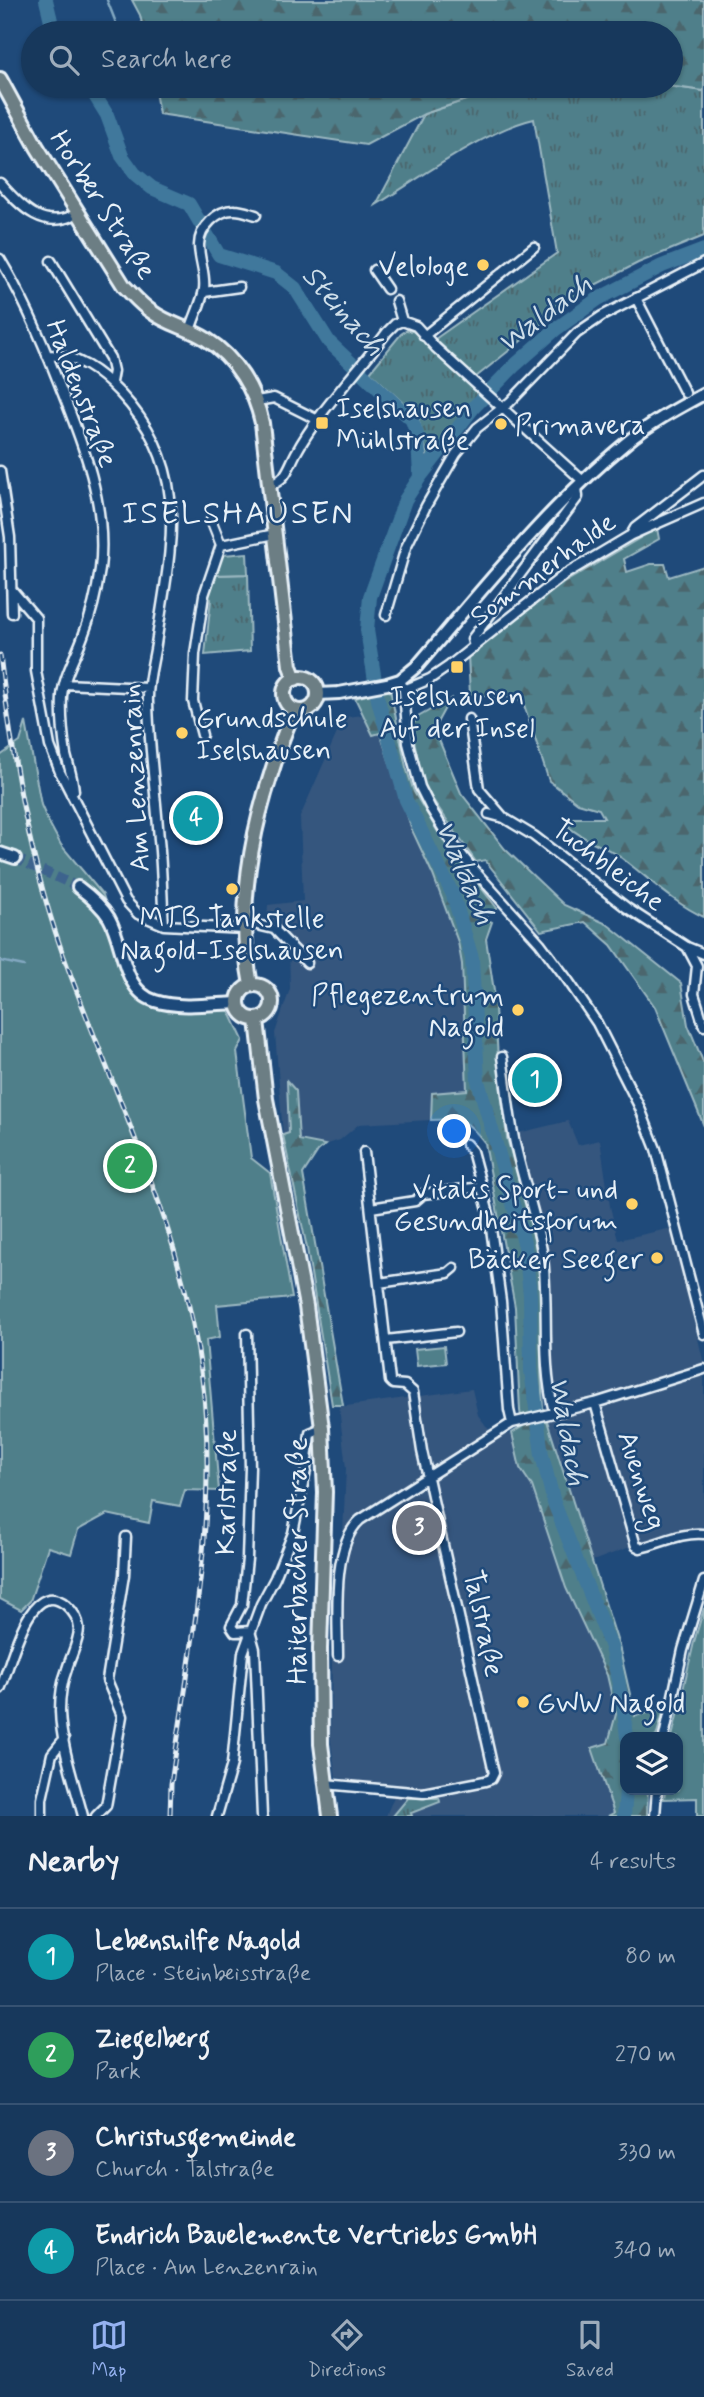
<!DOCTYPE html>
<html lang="en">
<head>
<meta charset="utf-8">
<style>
	:root { --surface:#17385c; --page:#203f62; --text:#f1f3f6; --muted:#9eacbb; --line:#365272; --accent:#95b2f1 }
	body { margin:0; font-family:Mynerve,sans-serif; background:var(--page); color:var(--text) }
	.controls { position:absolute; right:21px; bottom:21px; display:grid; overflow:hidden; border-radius:14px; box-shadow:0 2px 5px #0004 }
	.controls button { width:63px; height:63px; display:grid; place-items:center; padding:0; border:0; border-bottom:2px solid var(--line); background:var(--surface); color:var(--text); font:35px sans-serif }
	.you { position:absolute; left:455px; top:1132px; width:24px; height:24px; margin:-18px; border:5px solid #fff; border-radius:50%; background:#1a73e8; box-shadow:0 0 0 10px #1a73e833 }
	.badge { display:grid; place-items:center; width:46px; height:46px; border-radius:50%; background:var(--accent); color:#fff; font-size:23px; font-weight:700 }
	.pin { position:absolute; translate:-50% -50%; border:4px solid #fff; box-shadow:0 2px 7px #0006 }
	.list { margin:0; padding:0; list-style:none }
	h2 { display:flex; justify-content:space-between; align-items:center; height:91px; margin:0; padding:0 28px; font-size:30px }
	h2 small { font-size:23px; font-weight:400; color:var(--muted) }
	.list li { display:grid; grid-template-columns:46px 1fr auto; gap:21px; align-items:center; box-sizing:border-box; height:98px; padding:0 28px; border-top:2px solid var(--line) }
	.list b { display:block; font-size:26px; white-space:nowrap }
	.list p { margin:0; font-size:23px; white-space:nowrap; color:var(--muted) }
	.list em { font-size:23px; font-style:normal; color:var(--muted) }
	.icon { flex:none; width:38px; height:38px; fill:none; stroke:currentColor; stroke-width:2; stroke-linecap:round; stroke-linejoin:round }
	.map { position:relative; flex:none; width:704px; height:1816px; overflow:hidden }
	.search { position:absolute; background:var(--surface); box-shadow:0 2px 5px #0004; left:21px; right:21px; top:21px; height:77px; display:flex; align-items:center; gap:18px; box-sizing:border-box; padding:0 24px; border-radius:38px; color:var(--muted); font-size:26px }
	.sheet { height:483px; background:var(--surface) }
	nav { display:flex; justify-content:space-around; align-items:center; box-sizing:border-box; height:98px; border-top:2px solid var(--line); background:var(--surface); font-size:19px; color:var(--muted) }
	nav a { display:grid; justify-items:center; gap:4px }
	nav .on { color:var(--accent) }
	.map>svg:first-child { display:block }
	.built { fill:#35567e }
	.grass { fill:url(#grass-tufts); stroke:#9cb8c1; stroke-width:2 }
	.forest { fill:url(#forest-firs); stroke:#9cb8c1; stroke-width:2 }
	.park { fill:#4f7f8a; stroke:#9cb8c1; stroke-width:2 }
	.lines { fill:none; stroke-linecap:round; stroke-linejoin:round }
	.stream { stroke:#83a8c1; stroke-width:2.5 }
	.river { stroke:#40789c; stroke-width:14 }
	.secondary-tunnel { stroke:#3d638d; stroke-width:10; stroke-dasharray:10 5; stroke-linecap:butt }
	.street-casing { stroke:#e8f1f8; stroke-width:13 }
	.secondary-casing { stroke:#e8f1f8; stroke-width:16 }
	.primary-casing { stroke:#e8f1f8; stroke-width:18 }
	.street { stroke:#1f4a7a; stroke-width:8 }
	.secondary { stroke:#1f4a7a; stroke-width:10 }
	.primary { stroke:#6c7e84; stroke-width:12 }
	.rail-casing { stroke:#e8f1f8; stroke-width:5 }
	.rail { stroke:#1f4a7a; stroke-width:2.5; stroke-dasharray:8; stroke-linecap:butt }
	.poi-dot { fill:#ffd166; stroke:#1f4a7a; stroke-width:2.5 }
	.labels { text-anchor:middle; stroke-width:5; stroke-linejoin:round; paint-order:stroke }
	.street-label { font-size:28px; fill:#e8f1f8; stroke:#1f4a7a }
	.poi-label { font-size:28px; fill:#e8f1f8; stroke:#1f4a7a; text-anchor:end }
	.water-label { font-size:30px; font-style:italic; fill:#cfdfea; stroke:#1f4a7a }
	.quarter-label { font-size:32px; letter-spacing:2px; fill:#e8f1f8; stroke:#1f4a7a }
</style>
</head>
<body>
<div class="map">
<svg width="704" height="1816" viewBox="0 0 704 1816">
	<defs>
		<pattern id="grass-tufts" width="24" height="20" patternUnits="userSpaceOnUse" patternTransform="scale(1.75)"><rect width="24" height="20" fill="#4f7f8a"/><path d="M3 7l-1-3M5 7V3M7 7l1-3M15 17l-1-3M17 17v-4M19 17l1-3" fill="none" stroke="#4b666d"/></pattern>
		<pattern id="forest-firs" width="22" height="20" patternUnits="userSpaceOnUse" patternTransform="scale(1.75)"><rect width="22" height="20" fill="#4f7f8a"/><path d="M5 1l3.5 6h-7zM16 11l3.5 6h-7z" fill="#4b666d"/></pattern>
	</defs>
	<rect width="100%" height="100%" fill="#1f4a7a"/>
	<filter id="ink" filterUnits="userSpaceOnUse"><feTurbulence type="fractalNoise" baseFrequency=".0143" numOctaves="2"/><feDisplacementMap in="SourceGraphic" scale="14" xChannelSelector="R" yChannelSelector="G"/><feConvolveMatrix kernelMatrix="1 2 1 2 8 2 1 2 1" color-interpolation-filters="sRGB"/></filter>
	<g filter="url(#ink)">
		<path class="built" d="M365,715L380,733L412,830L433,875L458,942L462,964L467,1090L432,1093L431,1120L359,1124L340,1140L325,1145L283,1135L275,1033L290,989L289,940L282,929L267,920L268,905L303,901L300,817L344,717Z
			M568,1121L578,1145L600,1140L610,1206L618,1240L672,1228L704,1364V1526L646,1541L590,1562L548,1420L559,1418L550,1348L551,1286L547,1255L518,1133Z
			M472,1389L478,1415L496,1439L512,1433L520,1468L532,1486L566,1588L607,1675L616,1714L608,1743L592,1749L614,1814L608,1816H386L399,1784L353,1781L336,1777L330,1735L334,1594L343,1533L346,1468L339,1407Z"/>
		<path class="grass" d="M507,86H668L704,91V236L638,263L585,290L476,377L435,339L557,253L534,119C486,130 420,178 376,205L424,114Z
			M407,330L416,332L480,394L429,463L418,417L370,372L401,334Z
			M248,574L250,651L205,655L211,599L204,595L213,575Z
			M408,1798H439L440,1802L411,1813L412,1816H393Z"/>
		<path class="forest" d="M132,0H704V91L668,86H671V33H144L140,15Z
			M154,86H507L424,114L366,145L159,114Z
			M657,528L659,539L624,559L627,572L651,564H665L669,577L704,566V917C671,902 646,875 616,854C600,844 583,840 569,827L571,818H604L599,809L578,803L549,781L524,705L518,698L470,695L468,655L562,584Z
			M390,689L406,767L414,792L441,837L497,908L495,912L489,911L486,919L492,922L486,939L494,991L499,1076L507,1138L528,1211L537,1254L541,1295V1370L543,1408L619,1646L635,1716L664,1709L656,1737H625V1790H648L647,1816H608L614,1813L592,1748L608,1743L616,1714L607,1675L566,1588L532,1486L520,1468L512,1433L523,1426L520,1411L515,1307L485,1143C464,1117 463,1119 431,1120L432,1093L467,1090L462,964L458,942L433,875L412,830L380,733L373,735L355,698Z
			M450,699L434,728L461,793L505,849L564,905L607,924L681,983L688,1025L704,1064V1126L655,1007L611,945L585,922L541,931L485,860L476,862L424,787L411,727L418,717Z
			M287,1081L296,1091L299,1140L325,1145L318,1151L303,1174L343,1405H332L307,1248L283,1135L289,1133Z"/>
		<path class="park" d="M247,553L248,574L213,575L223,555Z
			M26,722L41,805L47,819L61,845L103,895L128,974L153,1001L226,1004L243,1040L237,1052L251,1158L270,1173L292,1298L217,1305L220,1337L206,1340L219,1491L185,1490L180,1506L153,1501L149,1523L107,1514L78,1530L71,1554L48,1547L30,1601L21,1610L0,1599V756L20,742Z
			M444,1346L446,1363L417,1366L415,1349Z
			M704,1608V1816H697V1798L664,1799L665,1790H678V1737H672L694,1642Z"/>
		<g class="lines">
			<path class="stream" d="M107,0L120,33
				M145,86L148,93
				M0,961L24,966"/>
			<path class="river" d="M46,0L54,33
				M89,86L107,115L122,156L135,174L152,188L189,204L219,255L276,273L295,288L329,342L412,420L418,438L420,477
				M627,1737L623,1703L611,1647L554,1503L542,1455L531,1370L530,1295L525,1246L478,1081L472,958L453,895L406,800L378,700L367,630L370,597L405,500L420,477L474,407L513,367L556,329L598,299L662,266L704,250
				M624,1816L626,1790"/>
			<path class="secondary-tunnel" d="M15,858L78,887"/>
			<defs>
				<path id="street" d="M0,183C21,207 44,232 78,213
					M0,259C23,297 41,338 57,379C81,439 108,503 100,569C97,591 91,616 83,636C76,656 64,675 62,696C61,716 63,736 66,755C69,767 73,778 74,791L71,794
					M51,261L110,358L113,371L111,382
					M374,270L387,289
					M204,292L239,287
					M636,298L685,393
					M396,301L402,321
					M190,331C194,317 202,302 204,289C206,274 199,260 199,245C199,228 218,209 235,210C242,210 249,213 256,215
					M424,336L534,247
					M47,355C77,354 100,372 120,393C194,471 170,549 156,644C153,663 147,683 148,702C149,748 156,794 159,840C162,868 162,897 164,925
					M257,401L274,398L318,420
					M0,471L10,537L12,613
					M270,485C287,479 288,468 296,453C318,412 359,370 387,332L395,324L402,321L416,326L436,348L583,481
					M211,520L221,545
					M631,535L704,503
					M12,590L36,618V671L50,746L60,772L126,901L138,914L164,925L245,929
					M386,615L406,547L426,506L456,454L477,428L510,402L577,333L602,316L704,263
					M474,647L472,639L578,497L577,487
					M400,680L404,690L408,743L420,787L431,809L450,840L473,869L540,943L567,979L597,1023L639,1106L656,1149L704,1334
					M64,684L148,688
					M404,690L430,679L449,666L564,575L631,535L635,528L704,475
					M469,719L479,789L504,818
					M202,735L193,701L195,654L204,595L221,545L275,534
					M489,814L504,818L534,836L627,908L687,947L704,954
					M245,922L274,929L307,963
					M687,947L697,966L694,994L704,1026
					M502,1057C507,1088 509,1121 517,1152C525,1187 538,1222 543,1257C549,1310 541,1359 554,1412
					M466,1144L472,1151L489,1214L501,1301L509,1410L512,1423
					M371,1208L415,1201L423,1194L482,1187
					M379,1283L448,1273L454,1268
					M247,1334L250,1468L247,1559L242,1605L231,1626L235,1632L250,1631
					M386,1340L456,1332
					M595,1403L636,1546L640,1548C662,1543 681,1532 704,1534
					M250,1631L255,1649L262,1816
					M338,1656C338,1619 331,1546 360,1520L512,1423L595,1403L704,1369
					M0,1689C10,1670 28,1574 66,1605C73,1611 78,1618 79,1628C79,1642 71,1655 67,1669C62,1682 60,1697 60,1711C61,1746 74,1782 83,1816
					M664,1737L683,1650L704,1581
					M325,1784L423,1793L485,1781L491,1779L494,1773L422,1451L413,1392L405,1385L393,1384L390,1381L364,1152
					M42,1816V1799L52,1754L64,1739
					M96,1816L106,1806L122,1716L107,1680L124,1575L126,1537
					M217,1816L232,1764L243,1653L261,1604L275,1578L293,1533L306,1470L310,1433L322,1428
					M655,1816L657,1790"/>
				<path id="secondary" d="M318,694L339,693L387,684L400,680L417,666C483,589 548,507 626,443C650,423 678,408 704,394
					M0,853L15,858
					M78,887C90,896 101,905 109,918C124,944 122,991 155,1001C181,1009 211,1004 237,1003"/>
				<path id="primary" d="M0,79L37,147L124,286C133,295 141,305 152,312C168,324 189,328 206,339C236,358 255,390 262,423L290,666L295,679
					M284 694a17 17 0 1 1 34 0a17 17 0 1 1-34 0Z
					M238 1002a17 17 0 1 1 34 0a17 17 0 1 1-34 0Z
					M251,985C237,914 249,842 271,774C278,752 284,730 295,710
					M257,1020L266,1099L306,1306L322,1428L325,1492L320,1649L321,1744L330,1816"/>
			</defs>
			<use href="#street" class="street-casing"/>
			<use href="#secondary" class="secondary-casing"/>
			<use href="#primary" class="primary-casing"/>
			<use href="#street" class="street"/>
			<use href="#secondary" class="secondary"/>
			<use href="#primary" class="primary"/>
			<defs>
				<path id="rail" d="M0,655C13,762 30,867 68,968C118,1103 184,1234 202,1378C219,1513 190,1651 171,1784L170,1816"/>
			</defs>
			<use href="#rail" class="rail-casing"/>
			<use href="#rail" class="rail"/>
		</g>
	</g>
	<g class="poi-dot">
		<circle cx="483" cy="265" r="7"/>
		<rect x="315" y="416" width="14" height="14" rx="3.5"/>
		<circle cx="501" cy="424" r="7"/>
		<rect x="450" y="660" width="14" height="14" rx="3.5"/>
		<circle cx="182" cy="733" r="7"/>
		<circle cx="232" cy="889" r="7"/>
		<circle cx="518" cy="1010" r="7"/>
		<circle cx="632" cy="1204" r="7"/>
		<circle cx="657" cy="1258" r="7"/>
		<circle cx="523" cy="1702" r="7"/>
	</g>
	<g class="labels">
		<g class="street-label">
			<text transform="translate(104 204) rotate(57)" y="10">Horber Straße</text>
			<text transform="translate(83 393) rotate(69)" y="10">Haldenstraße</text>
			<text transform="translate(542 568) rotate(-36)" y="10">Sommerhalde</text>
			<text transform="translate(134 778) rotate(-93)" y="10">Am Lenzenrain</text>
			<text transform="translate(609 864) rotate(37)" y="10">Tuchbleiche</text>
			<text transform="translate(643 1480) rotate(72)" y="10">Auenweg</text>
			<text transform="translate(225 1492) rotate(-89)" y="10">Karlstraße</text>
			<text transform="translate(296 1561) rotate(-90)" y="10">Haiterbacher Straße</text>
			<text transform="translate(485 1623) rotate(78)" y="10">Talstraße</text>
		</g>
		<g class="poi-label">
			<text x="469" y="275">Velologe</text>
			<text x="336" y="417" text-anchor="start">Iselshausen<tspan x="336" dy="32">Mühlstraße</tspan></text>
			<text x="515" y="434" text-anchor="start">Primavera</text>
			<text x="457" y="705" text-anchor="middle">Iselshausen<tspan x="457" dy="32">Auf der Insel</tspan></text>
			<text x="196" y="727" text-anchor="start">Grundschule<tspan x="196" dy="32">Iselshausen</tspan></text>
			<text x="232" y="927" text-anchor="middle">MTB Tankstelle<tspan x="232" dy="32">Nagold-Iselshausen</tspan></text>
			<text x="504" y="1004">Pflegezentrum<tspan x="504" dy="32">Nagold</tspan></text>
			<text x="618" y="1198">Vitalis Sport- und<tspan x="618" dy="32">Gesundheitsforum</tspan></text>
			<text x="643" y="1268">Bäcker Seeger</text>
			<text x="537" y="1712" text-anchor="start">GWW Nagold</text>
		</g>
		<g class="water-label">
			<text transform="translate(344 310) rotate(49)" y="10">Steinach</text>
			<text transform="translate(544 313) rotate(-37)" y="10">Waldach</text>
			<text transform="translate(466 872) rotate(67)" y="10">Waldach</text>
			<text transform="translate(569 1431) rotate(80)" y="10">Waldach</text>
		</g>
		<g class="quarter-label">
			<text x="238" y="523">ISELSHAUSEN</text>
		</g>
	</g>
</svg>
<div class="controls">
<button><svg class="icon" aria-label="layers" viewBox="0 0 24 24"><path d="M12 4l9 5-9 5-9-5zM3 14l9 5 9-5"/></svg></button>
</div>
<div class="you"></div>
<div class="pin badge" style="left:535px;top:1080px;background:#0f9aa8">1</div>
<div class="pin badge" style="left:130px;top:1166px;background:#2e9e5b">2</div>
<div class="pin badge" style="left:419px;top:1528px;background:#6b7280">3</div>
<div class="pin badge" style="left:196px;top:818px;background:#0f9aa8">4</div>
<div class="search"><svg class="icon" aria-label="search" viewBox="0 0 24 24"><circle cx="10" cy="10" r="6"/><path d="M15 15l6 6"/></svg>Search here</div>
</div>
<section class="sheet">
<h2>Nearby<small>4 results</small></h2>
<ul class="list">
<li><span class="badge" style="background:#0f9aa8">1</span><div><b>Lebenshilfe Nagold</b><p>Place · Steinbeisstraße</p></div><em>80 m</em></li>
<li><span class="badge" style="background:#2e9e5b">2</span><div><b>Ziegelberg</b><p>Park</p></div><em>270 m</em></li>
<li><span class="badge" style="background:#6b7280">3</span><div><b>Christusgemeinde</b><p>Church · Talstraße</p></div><em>330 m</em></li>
<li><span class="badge" style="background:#0f9aa8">4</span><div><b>Endrich Bauelemente Vertriebs GmbH</b><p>Place · Am Lenzenrain</p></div><em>340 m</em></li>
</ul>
</section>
<nav>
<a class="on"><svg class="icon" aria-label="map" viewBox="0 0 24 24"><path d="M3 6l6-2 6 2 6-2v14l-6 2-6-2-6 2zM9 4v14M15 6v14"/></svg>Map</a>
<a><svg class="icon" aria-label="directions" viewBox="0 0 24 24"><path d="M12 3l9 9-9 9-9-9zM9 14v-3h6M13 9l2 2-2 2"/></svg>Directions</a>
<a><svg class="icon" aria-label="saved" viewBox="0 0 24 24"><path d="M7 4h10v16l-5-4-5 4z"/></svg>Saved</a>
</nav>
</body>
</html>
